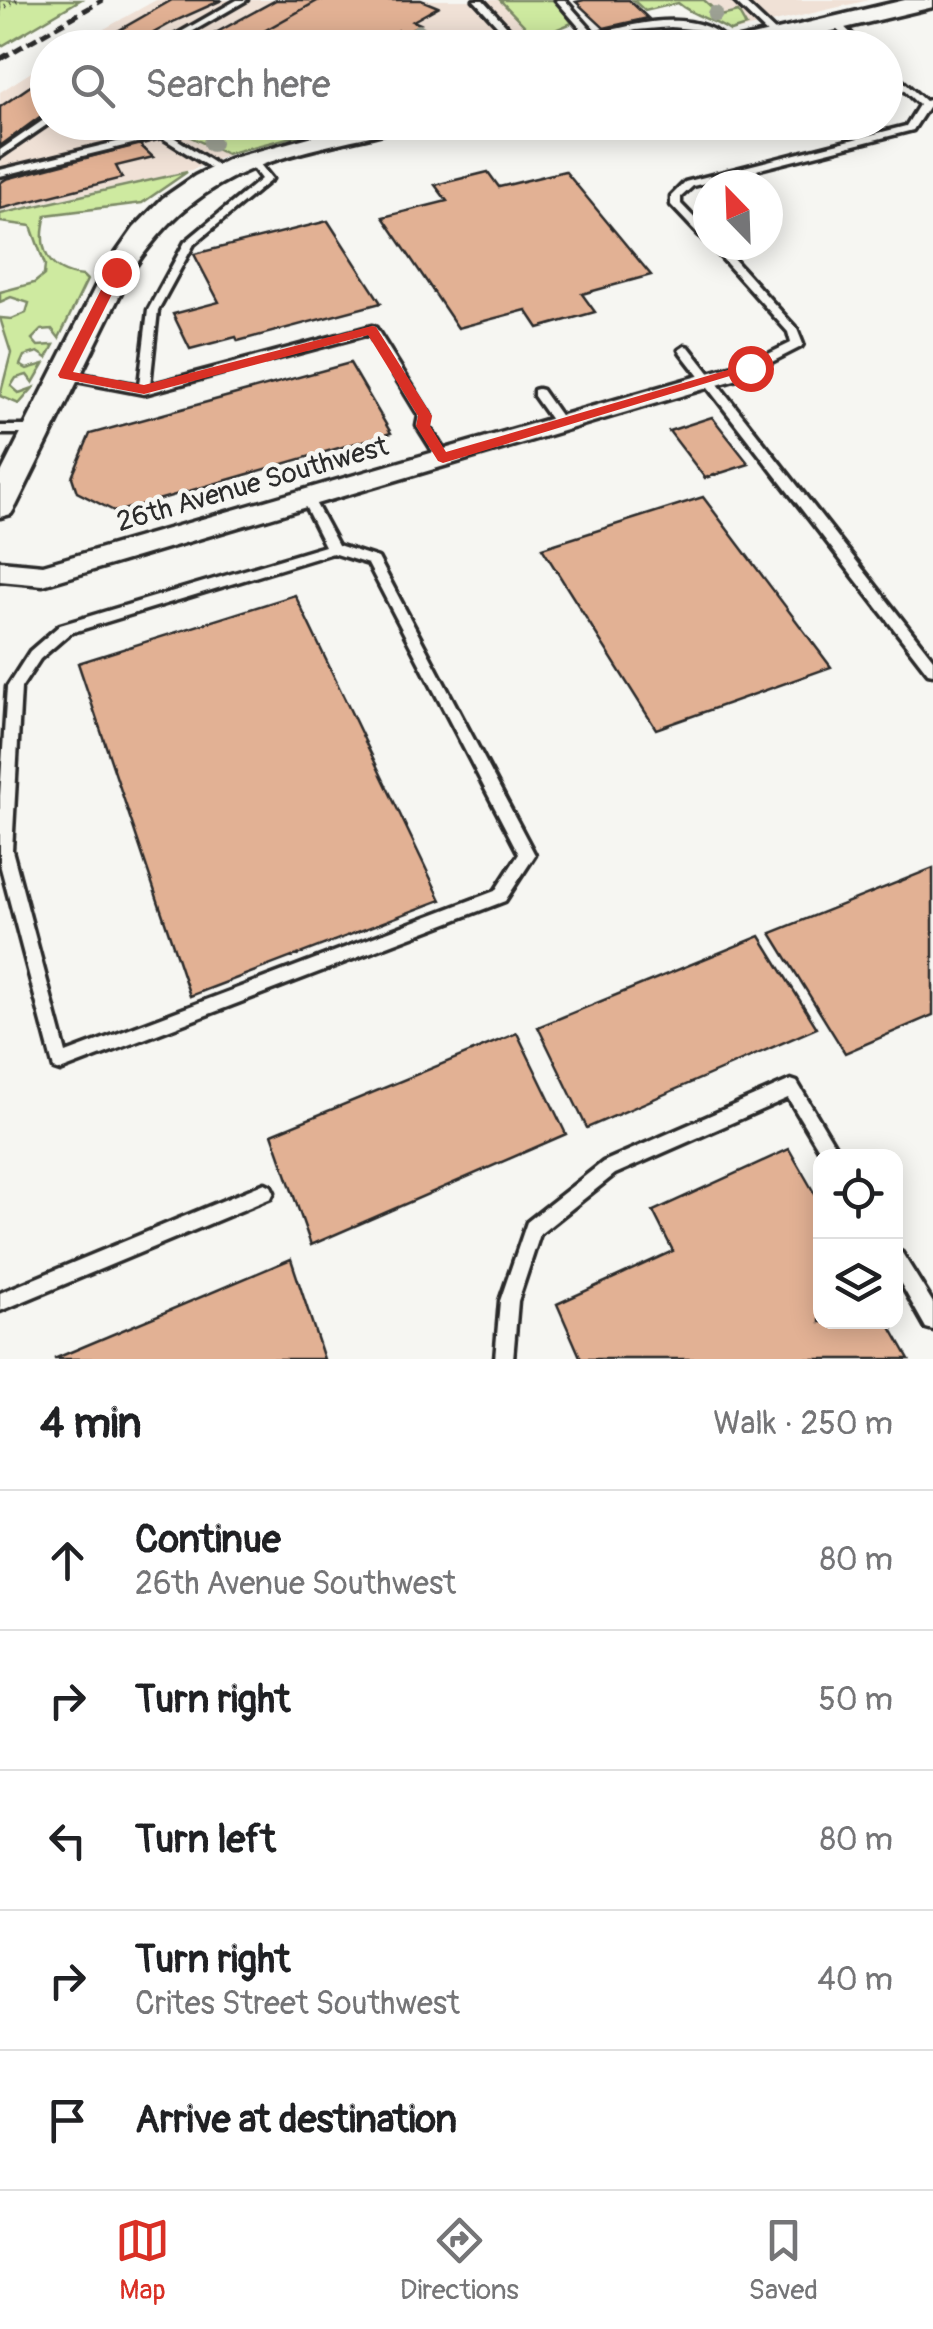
<!DOCTYPE html>
<html lang="en">
<head>
<meta charset="utf-8">
<style>
	:root { --surface:#fff; --page:#f6f6f6; --text:#202124; --muted:#757577; --line:#e0e0e0; --accent:#d93025 }
	body { margin:0; font-family:Pangolin,sans-serif; background:var(--page); color:var(--text) }
	.controls { position:absolute; right:30px; bottom:30px; display:grid; overflow:hidden; border-radius:20px; box-shadow:0 5px 25px #0003 }
	.controls button { width:90px; height:90px; display:grid; place-items:center; padding:0; border:0; border-bottom:2px solid var(--line); background:var(--surface); color:var(--text); font:50px sans-serif }
	.compass { position:absolute; left:693px; top:170px; width:90px; height:90px; border-radius:50%; background:var(--surface); box-shadow:0 5px 25px #0003; rotate:337deg }
	.stop { position:absolute; width:30px; height:30px; margin:-22px; border:8px solid #d93025; border-radius:50%; background:#fff }
	.stop.end { background:#d93025; border-color:#fff; box-shadow:0 2px 10px #0008 }
	.list { margin:0; padding:0; list-style:none }
	h2 { display:flex; justify-content:space-between; align-items:center; height:130px; margin:0; padding:0 40px; font-size:42px }
	h2 small { font-size:32px; font-weight:400; color:var(--muted) }
	.list li { display:grid; grid-template-columns:65px 1fr auto; gap:30px; align-items:center; box-sizing:border-box; height:140px; padding:0 40px; border-top:2px solid var(--line) }
	.list b { display:block; font-size:38px; white-space:nowrap }
	.list p { margin:0; font-size:32px; white-space:nowrap; color:var(--muted) }
	.list em { font-size:32px; font-style:normal; color:var(--muted) }
	.icon { flex:none; width:55px; height:55px; fill:none; stroke:currentColor; stroke-width:2; stroke-linecap:round; stroke-linejoin:round }
	.map { position:relative; flex:none; width:933px; height:1359px; overflow:hidden }
	.search { position:absolute; background:var(--surface); box-shadow:0 5px 25px #0003; left:30px; right:30px; top:30px; height:110px; display:flex; align-items:center; gap:25px; box-sizing:border-box; padding:0 35px; border-radius:55px; color:var(--muted); font-size:38px }
	.sheet { height:830px; background:var(--surface) }
	nav { display:flex; justify-content:space-around; align-items:center; box-sizing:border-box; height:140px; border-top:2px solid var(--line); background:var(--surface); font-size:28px; color:var(--muted) }
	nav a { display:grid; justify-items:center; gap:5px }
	nav .on { color:var(--accent) }
	.map>svg:first-child { display:block }
	.built { fill:#f0e1d6 }
	.green { fill:#ceeaa0; stroke:#7c8a66; stroke-width:2.5 }
	.building { fill:#e2b194; stroke:#2b2b2b; stroke-width:2.5 }
	.lines { fill:none; stroke-linecap:round; stroke-linejoin:round }
	.service-casing { stroke:#2b2b2b; stroke-width:7 }
	.minor-casing { stroke:#2b2b2b; stroke-width:7 }
	.tertiary-casing { stroke:#2b2b2b; stroke-width:7 }
	.path { stroke:#2b2b2b; stroke-width:5; stroke-dasharray:1 5; stroke-linecap:butt }
	.service { fill:#f6f6f2; fill-rule:evenodd }
	.minor { fill:#f6f6f2; fill-rule:evenodd }
	.tertiary { fill:#f6f6f2; fill-rule:evenodd }
	.rail { stroke:#2b2b2b; stroke-width:5; stroke-dasharray:11 5; stroke-linecap:butt }
	.tree { fill:#9da194 }
	.route { fill:#d93025 }
	.labels { text-anchor:middle; stroke-width:9; stroke-linejoin:round; paint-order:stroke }
	.street-label { font-size:28px; fill:#2b2b2b; stroke:#f6f6f2 }
</style>
</head>
<body>
<div class="map">
<svg width="933" height="1359" viewBox="0 0 933 1359">
	<rect width="100%" height="100%" fill="#f6f6f2"/>
	<filter id="ink" filterUnits="userSpaceOnUse"><feTurbulence type="fractalNoise" baseFrequency=".01" numOctaves="2"/><feDisplacementMap in="SourceGraphic" scale="20" xChannelSelector="R" yChannelSelector="G"/><feConvolveMatrix kernelMatrix="1 2 1 2 8 2 1 2 1" color-interpolation-filters="sRGB"/></filter>
	<g filter="url(#ink)">
		<path class="built" d="M156,0H500L545,47L70,48Z
			M703,0H869L736,31Z
			M47,62L48,122L346,123L252,145L191,170L0,212V92Z"/>
		<path class="green" d="M0,0H80L0,47Z
			M500,0H555L572,23L553,31L570,47H545Z
			M633,0H704L721,16L738,12L746,26L730,31C713,19 694,17 678,3L645,11Z
			M267,122L346,123L226,154L191,137L192,132L246,134Z
			M187,172L142,203L46,215C37,248 47,273 83,276L87,280L59,338L52,329L41,330L32,339L38,346L54,345L47,358L38,352L24,356L20,365L27,369L44,364L33,383L27,375L16,378L11,386L19,393L33,388L19,404L0,396L11,353L0,318L12,319L26,313L29,303L11,297L0,302V292L34,283L44,275L45,265L31,226L0,222V214Z"/>
		<path class="building" d="M172,0H222L175,21L139,41L146,42L136,48H88Z
			M276,0H319L234,48L181,46L202,34L208,37Z
			M319,0H421L438,7L413,21L420,24L404,33L397,31L368,48H234Z
			M584,0H629L648,18L604,28L576,2Z
			M48,74V111L0,146V107Z
			M139,144L153,157L116,166L122,178L0,209V183L6,179Z
			M565,171L651,275L582,294L595,312L538,328L526,310L458,328L383,217L447,201L435,185L488,172L499,187Z
			M328,221L381,303L238,341L236,337L190,349L173,314L219,302L194,254Z
			M350,363L391,433L116,512L77,492L72,477L90,434Z
			M712,417L749,464L705,478L669,431Z
			M703,497L831,667L656,729L542,548Z
			M295,595L441,900L190,996L78,663Z
			M933,868V1015L845,1053L771,933Z
			M760,936L817,1028L587,1128L538,1027Z
			M517,1033L566,1134L311,1245L272,1134Z
			M789,1149L820,1203V1322H888L909,1359H581L557,1304L673,1251L653,1211Z
			M291,1259L324,1359H54Z"/>
		<g class="lines">
			<defs>
				<path id="service" d="M237,0H247L164,48H153Z
					M474,0H483L527,48H518Z
					M556,0H565L595,34C629,26 672,13 707,27C718,31 725,40 732,48H723L701,30L671,27L636,30L567,45V41L587,36Z
					M733,0H742L779,35V39H773Z
					M832,21H838L866,48H856L832,25Z
					M886,66L925,101L933,99V105L928,107L913,130L693,186L681,197V204L708,232V241L704,240L671,205V196L685,182L906,126L919,105L886,73Z
					M48,117V122H51L0,157V150Z
					M139,122H150L225,170L217,172L161,137L0,176V170L154,133Z
					M248,157H254L272,179L194,244L158,310L150,385L372,326L376,328L431,416L429,426L449,458L447,461H439L419,429L417,426L419,416L369,334L144,394L61,378L59,375L65,371L139,385L148,310L185,242L261,179L246,159Z
					M710,245H721L797,329L803,344L801,347L754,371H746V365L791,343L788,332Z
					M685,346L689,347L933,659V674L928,673L681,353L679,350Z
					M538,389L542,390L564,421L566,424L564,427H556L534,396V390Z
					M0,426H37L43,430L37,434H0Z
					M307,494L311,495L338,545L378,558L535,855L505,901L60,1071L54,1069L0,864V796L7,687L30,651L60,625L325,546L301,498ZM333,553L368,564L519,854L495,891L66,1053L12,850L21,688L40,659L70,633Z
					M791,1080L797,1082L841,1156H823L788,1098L615,1174L540,1234L518,1301L513,1359H495L500,1301L527,1222L603,1162Z
					M265,1183L271,1186L274,1192L271,1198L0,1311V1293Z
					M896,1250L902,1253L933,1303V1330L926,1328L896,1275Z"/>
				<path id="minor" d="M750,361L761,368L758,373L43,585L0,581V561L43,565Z"/>
				<path id="tertiary" d="M905,0H933V7L761,48H719L722,43Z
					M364,122H411L408,127C288,157 204,160 131,272L16,506L11,514L0,517V475L103,272L134,228L163,198L195,176L229,159Z"/>
			</defs>
			<use href="#service" class="service-casing"/>
			<use href="#minor" class="minor-casing"/>
			<use href="#tertiary" class="tertiary-casing"/>
			<path class="path" d="M0,9L17,0
				M396,31L418,40
				M380,48L403,34
				M388,48L401,40L408,43L400,48
				M197,131L245,133L263,122"/>
			<use href="#service" class="service"/>
			<use href="#minor" class="minor"/>
			<use href="#tertiary" class="tertiary"/>
			<path class="rail" d="M0,59L103,0"/>
		</g>
		<g class="tree">
			<circle cx="715" cy="14" r="8"/>
			<circle cx="419" cy="32" r="8"/>
			<circle cx="212" cy="143" r="9"/>
		</g>
	</g>
	<path class="route" d="M116,268L123,272L73,372L144,385L372,326L376,327L432,416L430,426L446,452L745,365L756,368L443,463L438,461L416,426L418,416L368,335L144,394L60,378L58,375L110,272Z"/>
	<g class="labels">
		<g class="street-label">
			<text transform="translate(252 483) rotate(-16)" y="10">26th Avenue Southwest</text>
		</g>
	</g>
</svg>
<div class="controls">
<button><svg class="icon" aria-label="locate" viewBox="0 0 24 24"><circle cx="12" cy="12" r="6"/><path d="M12 2v4M12 18v4M2 12h4M18 12h4"/></svg></button>
<button><svg class="icon" aria-label="layers" viewBox="0 0 24 24"><path d="M12 4l9 5-9 5-9-5zM3 14l9 5 9-5"/></svg></button>
</div>
<svg class="compass" viewBox="-18 -18 36 36"><path d="M0-13l5 13h-10z" fill="#e53935"/><path d="M0 13l5-13h-10z" fill="#757577"/></svg>
<div class="stop" style="left:750px;top:368px"></div>
<div class="stop end" style="left:116px;top:272px"></div>
<div class="search"><svg class="icon" aria-label="search" viewBox="0 0 24 24"><circle cx="10" cy="10" r="6"/><path d="M15 15l6 6"/></svg>Search here</div>
</div>
<section class="sheet">
<h2>4 min<small>Walk · 250 m</small></h2>
<ul class="list">
<li><svg class="icon" aria-label="ahead" viewBox="0 0 24 24"><path d="M12 20V5M6 11l6-6 6 6"/></svg><div><b>Continue</b><p>26th Avenue Southwest</p></div><em>80 m</em></li>
<li><svg class="icon" aria-label="right" viewBox="0 0 24 24"><path d="M7 20v-9h11M14 6l5 5-5 5"/></svg><div><b>Turn right</b></div><em>50 m</em></li>
<li><svg class="icon" aria-label="left" viewBox="0 0 24 24"><path d="M17 20v-9H6M10 6l-5 5 5 5"/></svg><div><b>Turn left</b></div><em>80 m</em></li>
<li><svg class="icon" aria-label="right" viewBox="0 0 24 24"><path d="M7 20v-9h11M14 6l5 5-5 5"/></svg><div><b>Turn right</b><p>Crites Street Southwest</p></div><em>40 m</em></li>
<li><svg class="icon" aria-label="arrive" viewBox="0 0 24 24"><path d="M6 21V4h12l-3 4 3 4H6"/></svg><div><b>Arrive at destination</b></div></li>
</ul>
</section>
<nav>
<a class="on"><svg class="icon" aria-label="map" viewBox="0 0 24 24"><path d="M3 6l6-2 6 2 6-2v14l-6 2-6-2-6 2zM9 4v14M15 6v14"/></svg>Map</a>
<a><svg class="icon" aria-label="directions" viewBox="0 0 24 24"><path d="M12 3l9 9-9 9-9-9zM9 14v-3h6M13 9l2 2-2 2"/></svg>Directions</a>
<a><svg class="icon" aria-label="saved" viewBox="0 0 24 24"><path d="M7 4h10v16l-5-4-5 4z"/></svg>Saved</a>
</nav>
</body>
</html>
